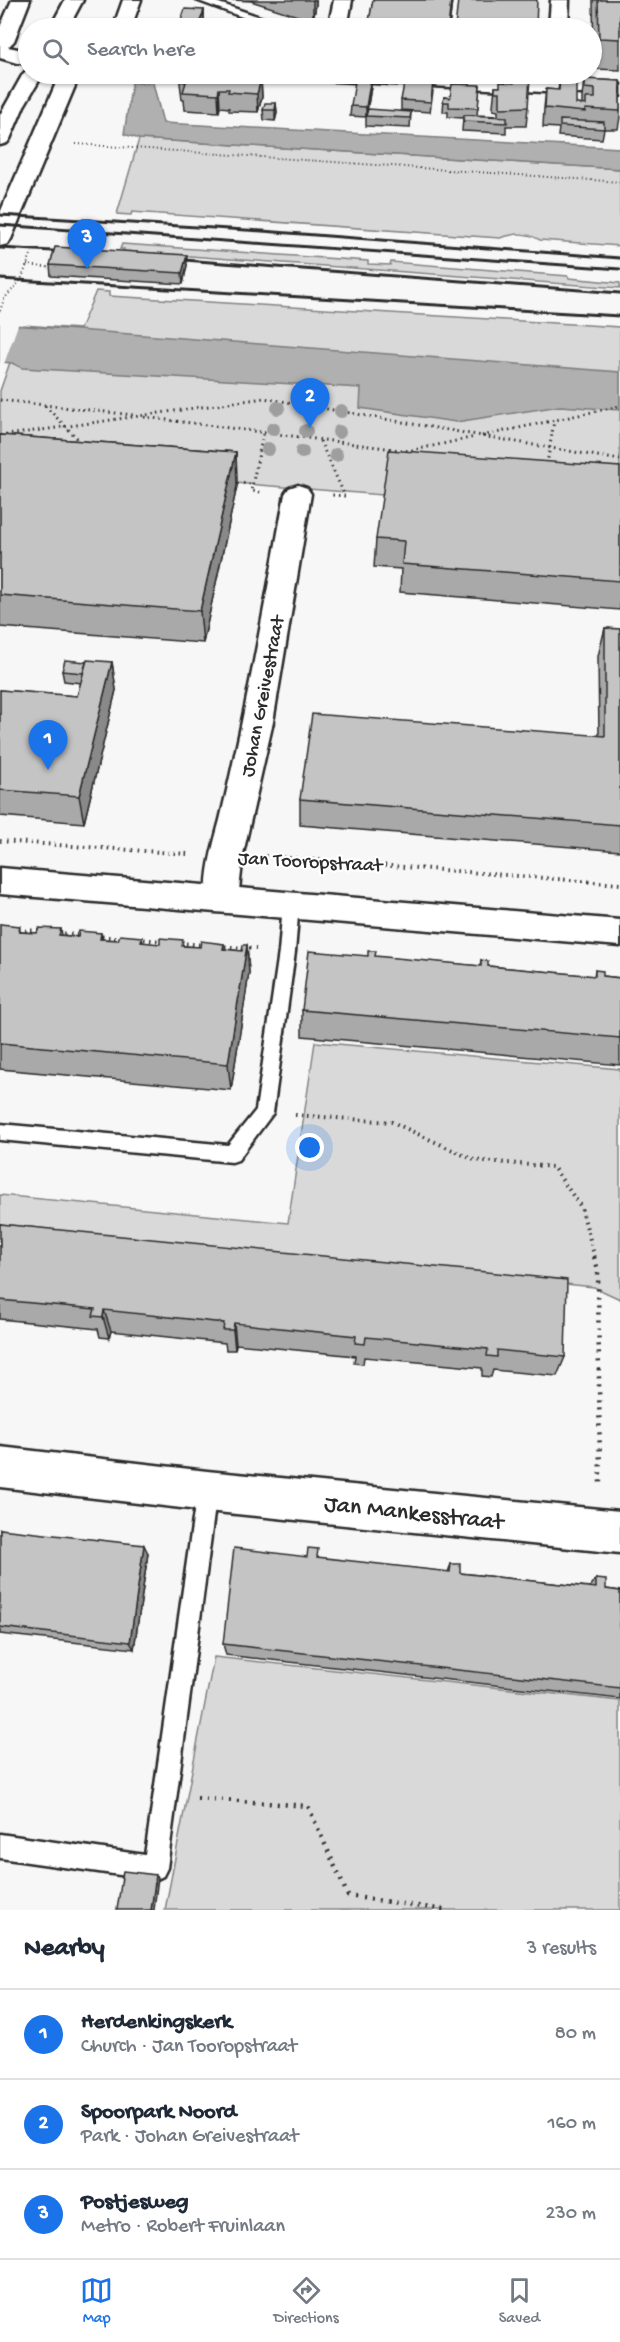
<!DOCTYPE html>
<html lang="en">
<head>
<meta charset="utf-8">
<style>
	:root { --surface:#fff; --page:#f2f2f3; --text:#1f2937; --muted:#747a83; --line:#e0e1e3; --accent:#1a73e8 }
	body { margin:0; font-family:"Gochi Hand",sans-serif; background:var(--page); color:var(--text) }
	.you { position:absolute; left:310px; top:1148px; width:21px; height:21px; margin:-15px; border:4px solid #fff; border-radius:50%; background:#1a73e8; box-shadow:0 0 0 9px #1a73e833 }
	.badge { display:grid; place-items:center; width:39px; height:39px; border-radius:50%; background:var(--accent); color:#fff; font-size:20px; font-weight:700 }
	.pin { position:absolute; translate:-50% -50px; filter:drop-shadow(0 2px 3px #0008) }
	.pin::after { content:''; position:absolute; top:32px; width:21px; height:18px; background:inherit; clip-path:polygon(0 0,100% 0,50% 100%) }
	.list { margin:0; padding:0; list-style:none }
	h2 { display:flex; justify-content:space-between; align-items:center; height:78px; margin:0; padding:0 24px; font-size:26px }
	h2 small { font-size:20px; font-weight:400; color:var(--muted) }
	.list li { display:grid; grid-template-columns:39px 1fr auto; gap:18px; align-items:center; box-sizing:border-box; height:90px; padding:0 24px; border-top:2px solid var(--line) }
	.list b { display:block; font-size:22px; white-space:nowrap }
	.list p { margin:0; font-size:20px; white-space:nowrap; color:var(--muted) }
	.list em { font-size:20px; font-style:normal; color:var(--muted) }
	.icon { flex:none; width:33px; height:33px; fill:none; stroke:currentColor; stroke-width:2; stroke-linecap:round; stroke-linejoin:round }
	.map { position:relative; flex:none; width:620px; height:1910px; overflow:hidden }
	.search { position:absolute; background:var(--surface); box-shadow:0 2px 4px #0004; left:18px; right:18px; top:18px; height:66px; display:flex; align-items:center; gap:15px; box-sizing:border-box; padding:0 21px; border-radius:33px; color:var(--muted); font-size:22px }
	.sheet { height:348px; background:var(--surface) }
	nav { display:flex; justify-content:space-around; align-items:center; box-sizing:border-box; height:84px; border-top:2px solid var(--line); background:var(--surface); font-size:16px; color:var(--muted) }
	nav a { display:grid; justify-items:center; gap:3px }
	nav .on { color:var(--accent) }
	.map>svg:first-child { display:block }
	.green { fill:#d9d9d9; stroke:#828282; stroke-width:1.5 }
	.water { fill:#b0b0b0; stroke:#7b7b7b; stroke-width:1.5 }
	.pier { fill:#f7f7f7 }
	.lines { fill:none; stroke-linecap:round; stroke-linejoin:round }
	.lane-casing { stroke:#2b2b2b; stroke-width:5 }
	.street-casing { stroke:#2b2b2b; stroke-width:5 }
	.secondary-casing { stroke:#2b2b2b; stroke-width:5 }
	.path-far3 { stroke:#2b2b2b; stroke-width:2; stroke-dasharray:1 3; stroke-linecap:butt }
	.path-far2 { stroke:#2b2b2b; stroke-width:3; stroke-dasharray:1.5 4; stroke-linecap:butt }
	.path-far1 { stroke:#2b2b2b; stroke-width:4; stroke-dasharray:1.5 4.5; stroke-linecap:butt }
	.path { stroke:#2b2b2b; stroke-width:4.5; stroke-dasharray:2 6; stroke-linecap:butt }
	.lane { fill:#fff; fill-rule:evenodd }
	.street { fill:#fff; fill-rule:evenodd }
	.secondary { fill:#fff; fill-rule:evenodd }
	.rail { stroke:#2b2b2b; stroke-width:3 }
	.tree { fill:#9e9e9e }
	.wall { fill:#a9a9a9; stroke:#2b2b2b; stroke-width:1.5 }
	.shaded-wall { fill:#898989; stroke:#2b2b2b; stroke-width:1.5 }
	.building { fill:#c4c4c4; stroke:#2b2b2b; stroke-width:1.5 }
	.labels { text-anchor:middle; stroke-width:4.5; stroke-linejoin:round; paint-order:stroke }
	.street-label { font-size:20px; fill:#2b2b2b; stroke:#fff }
	.near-street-label { font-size:24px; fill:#2b2b2b; stroke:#fff }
</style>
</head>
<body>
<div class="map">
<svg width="620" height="1910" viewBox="0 0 620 1910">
	<rect width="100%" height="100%" fill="#f7f7f7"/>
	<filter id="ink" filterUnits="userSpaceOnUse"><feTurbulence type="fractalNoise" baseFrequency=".0167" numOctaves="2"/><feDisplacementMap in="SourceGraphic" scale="12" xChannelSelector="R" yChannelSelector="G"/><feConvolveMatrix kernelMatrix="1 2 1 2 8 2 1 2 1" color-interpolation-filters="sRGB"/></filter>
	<g filter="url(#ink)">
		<path class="green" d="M139,139L620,169V246L540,240C526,232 515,233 500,238L132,212L131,215L117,214Z
			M122,244L368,261V264L390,265L391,262L568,276L569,278L620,283V288L123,251L124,249H120Z
			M96,291L109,292V296L620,327V511L383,495L0,464V391L23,325L80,329Z
			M315,1042L620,1069V1299L594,1287L0,1224V1195L288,1223Z
			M214,1657L620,1701V1910H165Z"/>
		<path class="water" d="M132,82L153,83L163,123L620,148V169L139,139L124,134Z
			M0,324L620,372V410L560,406L456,422L360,408L361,388L22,368L12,363L0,362Z"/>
		<path class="pier" d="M0,321L19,322L4,364H0Z"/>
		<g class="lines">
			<defs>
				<path id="lane" d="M196,0H210L275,22L283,28H272Z
					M291,897L297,899L299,904L295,952L273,1113L238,1160L232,1162L0,1140V1124L228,1145L256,1110L279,952L283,904L285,899Z
					M207,1481L214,1484L217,1491L167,1868L163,1876L155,1880L0,1858V1834L145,1855L197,1491L200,1484Z"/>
				<path id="street" d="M12,0H30L14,41L8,47L28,51V63H17L0,58V27Z
					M123,0H141L131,28H113Z
					M334,0H352L347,28H328Z
					M551,0H569L568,28H549Z
					M307,74H421L620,84V96L317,80L310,78Z
					M298,485L307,488L311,494L273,722L243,854L238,899L233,908L222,912L211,908C200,887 214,843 220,820C246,712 265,603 285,494L289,488Z
					M0,1447L207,1471L620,1511V1553L207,1511L0,1487Z"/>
				<path id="secondary" d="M65,0H83L68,28H50Z
					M28,69V74H43L24,106L10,139L7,143L0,145V115L23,74Z
					M60,74H80L11,239L8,244L0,246V213Z
					M0,868L620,920V946L0,894Z"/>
			</defs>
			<use href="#lane" class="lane-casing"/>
			<use href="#street" class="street-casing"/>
			<use href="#secondary" class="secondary-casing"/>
			<path class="path-far3" d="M76,144L620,182
				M27,265L53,268
				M0,311L4,299L21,280L32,252"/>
			<path class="path-far2" d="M0,400L133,415
				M45,406L82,443
				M144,417L409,451L475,437
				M263,434L251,491L263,492
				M0,436L264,398L620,460
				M482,436L620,406
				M320,441L345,496L331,495
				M547,464L554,421
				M232,483L253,484"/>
			<path class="path-far1" d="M0,841L188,854
				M265,856L620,884
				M19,930L41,931
				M58,933L83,935
				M96,936L122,938
				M138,939L164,941
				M180,943L206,945
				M219,946L256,949
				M295,1115L392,1122L474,1160L553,1167L581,1207L595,1258"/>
			<path class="path" d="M594,1257L598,1270L600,1487
				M197,1798L308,1806L348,1896L445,1910"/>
			<use href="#lane" class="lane"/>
			<use href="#street" class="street"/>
			<use href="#secondary" class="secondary"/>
			<path class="rail" d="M0,215L262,231L620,258
				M0,225L620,269
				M0,248L70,252
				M171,259L620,293
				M0,279L620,316"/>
		</g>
		<g class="tree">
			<circle cx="278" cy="408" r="7"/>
			<circle cx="310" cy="409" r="7"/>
			<circle cx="341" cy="411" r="7"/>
			<circle cx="273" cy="429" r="7"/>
			<circle cx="306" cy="431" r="7"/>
			<circle cx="339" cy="432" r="7"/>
			<circle cx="268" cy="449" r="7"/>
			<circle cx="302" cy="452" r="7"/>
			<circle cx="336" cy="455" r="7"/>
		</g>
		<path class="wall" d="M232,0H316V5L313,21L251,1Z
			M373,0H452L449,28H368Z
			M593,0H620V70L594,69Z
			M204,10V20L202,28H180L179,26Z
			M179,74H257V79H261L262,97L258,112L229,111V108L220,107L219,112L185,110L184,100H182Z
			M560,78L576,104L582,105V97L584,79L620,81V117L618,129H604L602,139L558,136L559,128L543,127L544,108L546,89L558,90Z
			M480,85L477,115L498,116V111L493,110V106L495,87H500L528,107L526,126H506V133L462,131L463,118L448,117V112H443L444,97L450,98Z
			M371,87L366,117L350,116L351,106Z
			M433,91L430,112L401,110V100Z
			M276,103L277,113L275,121L264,120L263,110Z
			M411,112L410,128L366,126V116Z
			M50,265H187L183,284L51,276Z
			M0,435L236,452L237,486L203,643L0,627Z
			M620,467V610L400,592L401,569L374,567L376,539Z
			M605,628L620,629V851L300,825V799L599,736L598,656Z
			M86,662H112L116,690L84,823L0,816V690L77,696L81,683L64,681L62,671Z
			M0,924L22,932L37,933L61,929L62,935L78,937L101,933L102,939L118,940L142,937L143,943L200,947L224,944V949L242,951L247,945L249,973L231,1090L0,1069Z
			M375,957L480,966L481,960L488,966L594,976L595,970L603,976L620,978V1065L302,1036V1010Z
			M0,1224L565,1357L557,1376L493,1370L491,1377L482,1376V1368L364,1357L363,1364L354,1363L355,1356L236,1344L235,1350H226L225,1343L111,1331L109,1338L100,1337L98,1329L0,1319Z
			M0,1529L148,1553L134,1649L0,1634Z
			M307,1557L448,1572L451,1564L460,1573L590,1587L596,1579L606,1589L620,1591V1699L226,1655L223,1644Z"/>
		<path class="shaded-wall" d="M313,0H316V5L313,21Z
			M451,0H452L449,28H448Z
			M204,10V20L202,28H198Z
			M371,77V87L366,117V107Z
			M261,79L262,97L258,112L257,94Z
			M219,89L220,107L219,112L218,94Z
			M276,103L277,113L275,121V110Z
			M187,255V265L183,284L182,273Z
			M236,452L237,486L203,643L200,611Z
			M112,662L116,690L84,823L79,796Z
			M247,945L249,973L231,1090L228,1064Z
			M104,1310L111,1331L109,1338L103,1317Z
			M234,1323L236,1344L235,1350L233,1330Z
			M144,1545L148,1553L134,1649L130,1642Z
			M156,1875L158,1877L154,1910H151Z"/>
		<path class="building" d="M373,0H451L448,28H411L368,26Z
			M458,0H537L536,28H455Z
			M598,0H620V39L599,38Z
			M185,9L204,10L198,27L179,26Z
			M215,23L246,24L245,28H213Z
			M180,74H256L255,79H261L257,94L228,92L229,89H219L218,94L183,92L186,82L181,81Z
			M356,76L371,77L366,107L351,106Z
			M514,76L530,77L528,107L500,108V92H495V87H500V82L514,83Z
			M560,78L576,79V104L586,105V98H595V89L584,88V79L620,81V111L585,109V112L545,108L546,89L559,90Z
			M405,79L433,81L431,102L401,100Z
			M452,84L480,85L478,108L449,107V102H443L444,97L450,98Z
			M265,103H276L275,110H263Z
			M368,109L411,112L410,118L366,116Z
			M464,115L507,117V123L463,121Z
			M560,120L604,122V129L560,126Z
			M55,247L187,255L182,273L50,265Z
			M0,435L236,452L200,611L0,595Z
			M389,450L620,467V581L402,564L404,541L376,539Z
			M605,628L620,629V825L300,799L312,714L605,736Z
			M65,660L86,662L83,673L62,671Z
			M87,660L112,662L79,796L0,790V690L77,696Z
			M0,924L20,926L19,932L37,933L39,928L61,929L59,935L78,937L79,931L101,933L100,939L118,940L120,935L142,937L141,942L160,944V938L183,940L182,946L200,947L201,941L224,944L223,949L242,951L243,945H247L228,1064L0,1043Z
			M309,951L368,956V951H376L375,956L481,966V960L488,961V966L595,976V970L603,971V976L620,978V1038L302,1010Z
			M0,1224L567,1280L565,1357L497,1350V1357L487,1356L488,1349L366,1337L365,1344L355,1343L356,1336L234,1323L233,1330H223L224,1323L104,1310L103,1317L93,1316L95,1309L0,1300Z
			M0,1529L144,1545L130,1642L0,1627Z
			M234,1548L307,1557L308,1548L318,1549L317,1557L450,1572L451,1564H460V1573L596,1588V1579L606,1580V1589L620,1591V1688L223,1644Z
			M123,1871L156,1875L151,1910H117Z"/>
	</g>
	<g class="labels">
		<g class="street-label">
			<text transform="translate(261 696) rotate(-79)" y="7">Johan Greivestraat</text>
			<text transform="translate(310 860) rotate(3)" y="7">Jan Tooropstraat</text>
		</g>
		<g class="near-street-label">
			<text transform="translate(414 1511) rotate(6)" y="8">Jan Mankesstraat</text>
		</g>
	</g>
</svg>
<div class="you"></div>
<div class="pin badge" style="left:48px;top:770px">1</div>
<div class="pin badge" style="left:310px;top:428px">2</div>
<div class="pin badge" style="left:87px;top:269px">3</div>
<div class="search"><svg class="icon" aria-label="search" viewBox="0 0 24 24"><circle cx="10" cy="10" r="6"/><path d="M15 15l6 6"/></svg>Search here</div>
</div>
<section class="sheet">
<h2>Nearby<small>3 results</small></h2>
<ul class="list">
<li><span class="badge">1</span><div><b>Herdenkingskerk</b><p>Church · Jan Tooropstraat</p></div><em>80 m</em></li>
<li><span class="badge">2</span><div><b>Spoorpark Noord</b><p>Park · Johan Greivestraat</p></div><em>160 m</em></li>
<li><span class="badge">3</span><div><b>Postjesweg</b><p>Metro · Robert Fruinlaan</p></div><em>230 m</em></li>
</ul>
</section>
<nav>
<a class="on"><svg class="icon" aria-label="map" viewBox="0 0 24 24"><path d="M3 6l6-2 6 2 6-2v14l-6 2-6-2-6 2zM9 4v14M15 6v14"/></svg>Map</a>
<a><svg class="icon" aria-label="directions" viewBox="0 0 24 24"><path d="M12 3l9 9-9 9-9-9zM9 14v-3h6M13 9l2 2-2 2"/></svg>Directions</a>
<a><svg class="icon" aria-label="saved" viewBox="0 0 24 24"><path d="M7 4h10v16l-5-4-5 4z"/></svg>Saved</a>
</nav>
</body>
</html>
